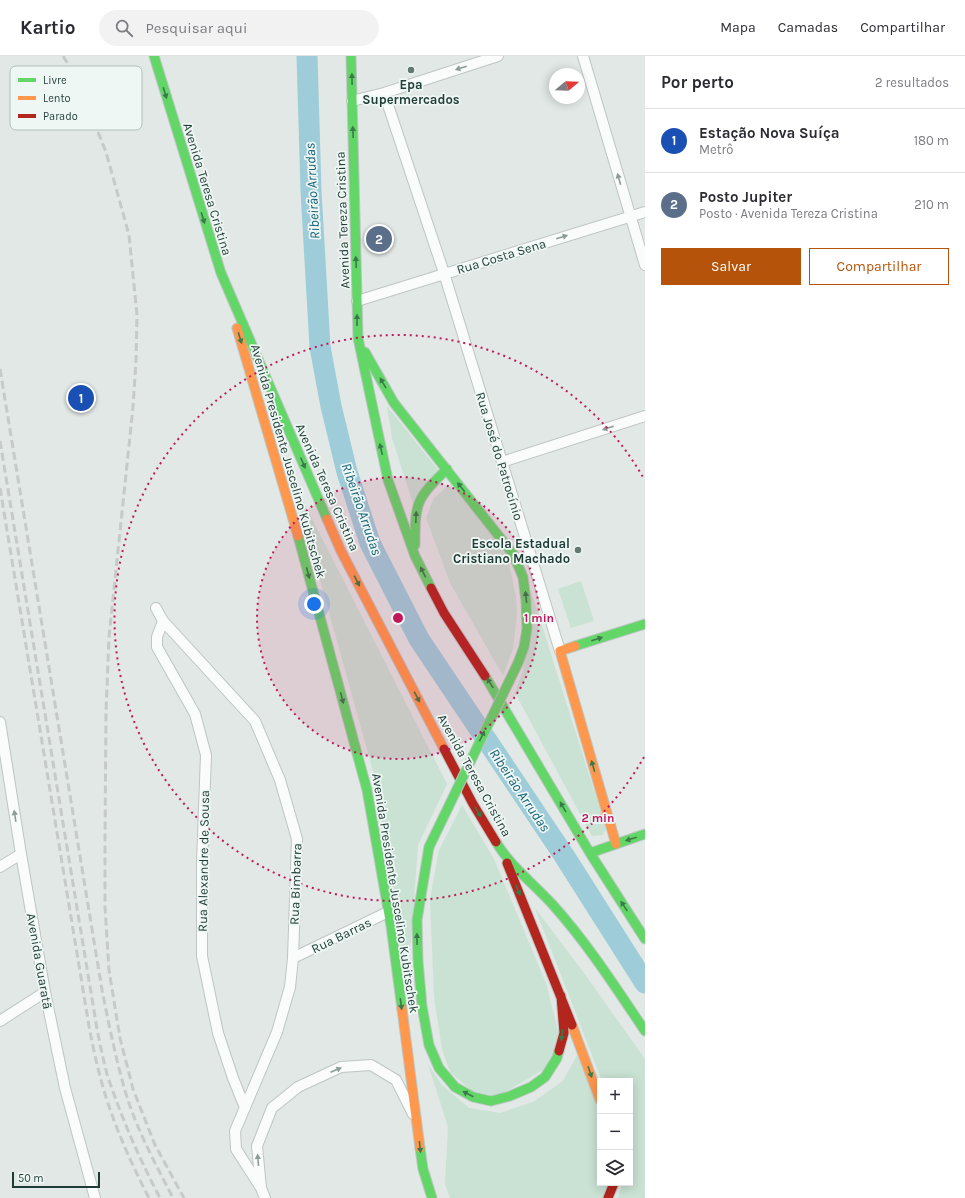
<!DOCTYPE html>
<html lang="pt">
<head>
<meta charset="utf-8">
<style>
	:root { --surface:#fff; --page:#f2f2f3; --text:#2b2b33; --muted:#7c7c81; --line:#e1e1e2; --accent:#b45309 }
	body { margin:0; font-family:Karla,sans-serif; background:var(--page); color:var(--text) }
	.controls { position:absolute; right:12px; bottom:12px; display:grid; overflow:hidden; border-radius:0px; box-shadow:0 2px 10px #0003 }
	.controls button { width:36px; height:36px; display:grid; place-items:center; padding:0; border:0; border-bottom:1px solid var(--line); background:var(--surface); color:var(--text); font:20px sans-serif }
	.compass { position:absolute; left:549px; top:12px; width:36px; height:36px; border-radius:50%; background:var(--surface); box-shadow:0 2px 10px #0003; rotate:71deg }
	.scale { position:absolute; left:12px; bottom:10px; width:88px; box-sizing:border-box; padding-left:4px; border:2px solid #1f3b36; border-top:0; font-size:11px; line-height:14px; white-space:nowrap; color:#1f3b36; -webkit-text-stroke:3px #eff7f4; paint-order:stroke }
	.you { position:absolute; left:314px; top:548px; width:14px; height:14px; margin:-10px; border:3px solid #fff; border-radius:50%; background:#1a73e8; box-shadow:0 0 0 6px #1a73e833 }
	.badge { display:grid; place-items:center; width:26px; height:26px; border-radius:50%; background:var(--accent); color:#fff; font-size:13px; font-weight:700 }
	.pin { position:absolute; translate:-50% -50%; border:2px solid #fff; box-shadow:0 1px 4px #0006 }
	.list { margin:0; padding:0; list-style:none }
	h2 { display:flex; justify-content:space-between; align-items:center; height:52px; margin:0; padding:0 16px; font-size:17px }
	h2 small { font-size:13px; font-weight:400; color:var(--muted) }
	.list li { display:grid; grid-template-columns:26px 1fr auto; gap:12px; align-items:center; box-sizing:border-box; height:64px; padding:0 16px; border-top:1px solid var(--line) }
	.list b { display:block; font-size:15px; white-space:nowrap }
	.list p { margin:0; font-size:13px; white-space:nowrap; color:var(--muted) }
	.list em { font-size:13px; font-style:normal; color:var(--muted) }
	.actions { display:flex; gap:8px; padding:12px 16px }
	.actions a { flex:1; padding:9px 0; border:1px solid var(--accent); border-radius:0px; text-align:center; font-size:14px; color:var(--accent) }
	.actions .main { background:var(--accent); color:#fff }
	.icon { flex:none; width:22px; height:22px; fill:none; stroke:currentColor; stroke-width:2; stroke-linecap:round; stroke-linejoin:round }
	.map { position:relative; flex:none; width:645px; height:1142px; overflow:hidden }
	header { display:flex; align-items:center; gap:24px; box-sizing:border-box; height:56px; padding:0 20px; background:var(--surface); border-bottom:1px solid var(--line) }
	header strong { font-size:19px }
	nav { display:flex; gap:22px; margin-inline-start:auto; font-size:14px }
	.search { width:280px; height:36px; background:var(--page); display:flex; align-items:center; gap:10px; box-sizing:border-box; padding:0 14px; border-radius:22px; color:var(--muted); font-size:15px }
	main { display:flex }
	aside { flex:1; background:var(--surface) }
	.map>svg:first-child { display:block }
	.green { fill:#c9e2d3 }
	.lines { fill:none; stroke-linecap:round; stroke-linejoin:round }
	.river { stroke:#9ecdd9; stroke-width:21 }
	.street-casing { stroke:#bec5c2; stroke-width:12 }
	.fast-casing { stroke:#bdc6c3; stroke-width:11 }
	.slow-casing { stroke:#bdc6c3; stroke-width:11 }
	.jam-casing { stroke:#bdc6c3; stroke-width:11 }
	.street { stroke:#fafcfb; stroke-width:10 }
	.fast { stroke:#63d668; stroke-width:9 }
	.slow { stroke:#ff974d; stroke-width:9 }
	.jam { stroke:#b3261e; stroke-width:9 }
	.rail { stroke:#c6cac9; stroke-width:3; stroke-dasharray:8 4; stroke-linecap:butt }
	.fast-bridge-casing { stroke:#bbc5c2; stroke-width:11; stroke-linecap:butt }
	.fast-bridge { stroke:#63d668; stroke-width:9 }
	.oneway { fill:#8c9c98 }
	.oneway2 { fill:#3a794a }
	.ring { fill:none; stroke:#c2185b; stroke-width:2; stroke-dasharray:2 4 }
	.poi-dot { fill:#637873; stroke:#eff7f4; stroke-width:1.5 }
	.labels { text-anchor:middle; stroke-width:3.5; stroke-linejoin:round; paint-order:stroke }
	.poi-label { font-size:13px; font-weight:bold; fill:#1f3b36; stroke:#eff7f4 }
	.street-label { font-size:13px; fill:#1f3b36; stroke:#eff7f4 }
	.water-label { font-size:14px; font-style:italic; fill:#16627a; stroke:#eff7f4 }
	.key { fill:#eff7f4; stroke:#b1bfbb; stroke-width:1 }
	.key-label { font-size:11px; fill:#1f3b36 }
	.centre { fill:#c2185b; stroke:#eff7f4; stroke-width:2 }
	.ring-label { font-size:12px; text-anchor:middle; font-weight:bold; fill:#c2185b; stroke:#eff7f4; stroke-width:3.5; stroke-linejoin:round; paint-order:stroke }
</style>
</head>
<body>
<header>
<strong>Kartio</strong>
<div class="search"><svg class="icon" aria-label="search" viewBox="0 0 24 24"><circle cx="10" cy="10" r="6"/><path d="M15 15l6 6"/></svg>Pesquisar aqui</div>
<nav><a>Mapa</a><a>Camadas</a><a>Compartilhar</a></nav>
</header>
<main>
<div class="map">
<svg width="645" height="1142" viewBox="0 0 645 1142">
	<rect width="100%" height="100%" fill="#e1e8e5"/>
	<path class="green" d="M387,350L439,415L413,448L392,382Z
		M292,423L447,728L418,789L411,885L409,891L404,893L401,891L399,886L376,726Z
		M450,428L506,493L516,541L517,559L513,593L503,620L450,527L426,462L434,442Z
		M581,525L594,565L571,572L558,533Z
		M531,535L606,772L603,779L592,780L515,637L523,614Z
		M462,749L494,803L546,927L560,983L548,1011L498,1040L473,1036L450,1016L442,993L434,941L430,843L439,794Z
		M535,852L584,917L645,1003V1142H618L622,1127H630V1025H602Z
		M577,999L600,1057V1127H609L604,1142H450L445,1128L448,1071L428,1008L441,1028L469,1052L500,1057L533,1046L563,1025Z"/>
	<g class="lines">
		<path class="river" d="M307,0L311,135L320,291L331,350L347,416L370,487L419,583L565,801L645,927"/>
		<defs>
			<path id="street" d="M583,0L645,209
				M384,37L444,217L560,595
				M352,45L384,37L498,0
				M357,245L645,156
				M502,406L645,360
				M156,552L163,565L255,665L280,724L297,783L293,902L290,931L277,976L235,1075L236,1093L261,1132
				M163,565L157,581V591L195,658L206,699L202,807V900L218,977L233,1022L245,1052
				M0,666L21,798L45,936L65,1032L95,1142
				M0,811L21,798
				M293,902L388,856
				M0,965L45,936
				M265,1142L261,1132L257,1090L272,1052L298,1031L341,1011L371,1009L396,1024L413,1058"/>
			<path id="fast" d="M154,0L221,217L327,463
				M351,0L358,282L388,424L415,500L431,532
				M365,296L394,347L513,498L523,521L526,545L527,573L524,591L518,607
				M298,480L367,734L391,870L402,953
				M415,489C415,446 416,443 447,413
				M575,590L645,568
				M485,620L590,797L645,883
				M496,786C511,811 534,828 553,849C588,888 616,932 645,975
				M429,791L417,864L418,905L422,950L429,989L439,1012L455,1031L473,1041L491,1045L510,1040L531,1031L545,1021L557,1002L559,995
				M590,797L645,778
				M420,1092L423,1113L432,1142"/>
			<path id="slow" d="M237,272L298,480
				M327,463L341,495L444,693
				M575,590L560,595L616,788
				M402,953L420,1092
				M572,969L600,1044"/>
			<path id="jam" d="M431,532L444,557L485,620
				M444,693L473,748L496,786
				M507,807L572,969
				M559,995L564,977L561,940
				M608,1142L614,1127"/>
		</defs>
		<use href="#street" class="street-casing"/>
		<use href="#fast" class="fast-casing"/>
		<use href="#slow" class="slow-casing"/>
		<use href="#jam" class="jam-casing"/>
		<use href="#street" class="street"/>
		<use href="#fast" class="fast"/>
		<use href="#slow" class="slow"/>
		<use href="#jam" class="jam"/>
		<path class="rail" d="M63,0L75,19L106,96L129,179L137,259L136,305L133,351L109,581L106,656L105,786V851L109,914L120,982L133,1033L155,1089L184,1142
			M0,313L102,934C109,969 116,1004 126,1038C137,1074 156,1109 173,1142
			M0,385L97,973C100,988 103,1003 107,1018C121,1061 139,1102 160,1142
			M0,432L90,976C93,990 96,1006 100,1020C111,1063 129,1103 149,1142"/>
		<defs>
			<path id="fast-bridge" d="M429,791L518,607"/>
		</defs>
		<use href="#fast-bridge" class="fast-bridge-casing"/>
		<use href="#fast-bridge" class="fast-bridge"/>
	</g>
	<defs><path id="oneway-solid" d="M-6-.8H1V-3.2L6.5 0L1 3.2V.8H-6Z"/></defs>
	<g class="oneway">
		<use href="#oneway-solid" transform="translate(461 12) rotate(162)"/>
		<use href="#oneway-solid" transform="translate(619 123) rotate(-106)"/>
		<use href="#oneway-solid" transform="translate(562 181) rotate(-17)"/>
		<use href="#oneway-solid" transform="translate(608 372) rotate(162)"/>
		<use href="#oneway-solid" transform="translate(15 760) rotate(-99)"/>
		<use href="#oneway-solid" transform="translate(336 1014) rotate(-23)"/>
		<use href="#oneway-solid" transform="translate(258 1104) rotate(-95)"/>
	</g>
	<g class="oneway2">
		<use href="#oneway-solid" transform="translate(352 23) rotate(-91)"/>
		<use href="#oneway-solid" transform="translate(165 37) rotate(73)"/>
		<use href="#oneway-solid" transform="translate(353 76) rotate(-92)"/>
		<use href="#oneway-solid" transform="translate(203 162) rotate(73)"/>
		<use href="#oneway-solid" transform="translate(356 206) rotate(-92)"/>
		<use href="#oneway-solid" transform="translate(357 264) rotate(-90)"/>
		<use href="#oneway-solid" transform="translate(240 282) rotate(73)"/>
		<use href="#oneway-solid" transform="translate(383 327) rotate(-120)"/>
		<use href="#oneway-solid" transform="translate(381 393) rotate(-103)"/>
		<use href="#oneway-solid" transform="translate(303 407) rotate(67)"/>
		<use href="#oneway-solid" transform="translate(461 431) rotate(-128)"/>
		<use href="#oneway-solid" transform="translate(416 461) rotate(-88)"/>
		<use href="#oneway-solid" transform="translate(423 516) rotate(-117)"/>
		<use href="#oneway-solid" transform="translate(308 517) rotate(75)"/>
		<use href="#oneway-solid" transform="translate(357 525) rotate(62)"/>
		<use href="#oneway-solid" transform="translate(526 541) rotate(-96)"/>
		<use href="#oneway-solid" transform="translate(597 583) rotate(-18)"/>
		<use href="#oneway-solid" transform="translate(490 627) rotate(-123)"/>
		<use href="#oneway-solid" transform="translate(417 641) rotate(62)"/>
		<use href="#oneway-solid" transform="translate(342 642) rotate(75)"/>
		<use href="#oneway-solid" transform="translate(482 680) rotate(-64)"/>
		<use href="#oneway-solid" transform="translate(593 710) rotate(-106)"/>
		<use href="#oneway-solid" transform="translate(563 751) rotate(-120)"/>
		<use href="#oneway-solid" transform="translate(478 756) rotate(59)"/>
		<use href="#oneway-solid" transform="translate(631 783) rotate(163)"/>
		<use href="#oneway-solid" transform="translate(518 834) rotate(68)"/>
		<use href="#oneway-solid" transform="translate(624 850) rotate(-123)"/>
		<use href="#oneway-solid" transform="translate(417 883) rotate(-91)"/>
		<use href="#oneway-solid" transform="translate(401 948) rotate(82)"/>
		<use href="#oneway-solid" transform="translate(562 979) rotate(99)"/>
		<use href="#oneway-solid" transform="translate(590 1016) rotate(71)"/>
		<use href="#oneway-solid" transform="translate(468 1038) rotate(-153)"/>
		<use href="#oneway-solid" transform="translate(420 1091) rotate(84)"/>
	</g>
	<circle cx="398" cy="562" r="141" fill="#c2185b" fill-opacity=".12"/>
	<g class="ring">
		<circle cx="398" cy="562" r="141"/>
		<path d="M644 701A283 283 0 1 1 644 423"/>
	</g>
	<g class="poi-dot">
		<circle cx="411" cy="14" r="4"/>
		<circle cx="578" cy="494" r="4"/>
	</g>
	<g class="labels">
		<g class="poi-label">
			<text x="411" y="33">Epa<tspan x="411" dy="15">Supermercados</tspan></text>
			<text x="570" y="492" text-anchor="end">Escola Estadual<tspan x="570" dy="15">Cristiano Machado</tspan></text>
		</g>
		<g class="street-label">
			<text transform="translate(208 133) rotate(73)" y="5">Avenida Teresa Cristina</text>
			<text transform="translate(342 164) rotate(-92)" y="5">Avenida Tereza Cristina</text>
			<text transform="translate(501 200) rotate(-17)" y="5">Rua Costa Sena</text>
			<text transform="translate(500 400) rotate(73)" y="5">Rua José do Patrocínio</text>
			<text transform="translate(289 405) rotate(74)" y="5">Avenida Presidente Juscelino Kubitschek</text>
			<text transform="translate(328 431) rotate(66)" y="5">Avenida Teresa Cristina</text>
			<text transform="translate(475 719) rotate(61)" y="5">Avenida Teresa Cristina</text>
			<text transform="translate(203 805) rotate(-89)" y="5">Rua Alexandre de Sousa</text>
			<text transform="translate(295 828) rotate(-88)" y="5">Rua Bimbarra</text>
			<text transform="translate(396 837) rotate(81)" y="5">Avenida Presidente Juscelino Kubitschek</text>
			<text transform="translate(341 879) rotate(-26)" y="5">Rua Barras</text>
			<text transform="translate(40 905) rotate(80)" y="5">Avenida Guaratã</text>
		</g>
		<g class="water-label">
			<text transform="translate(312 135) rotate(-93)" y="5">Ribeirão Arrudas</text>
			<text transform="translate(362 453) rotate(71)" y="5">Ribeirão Arrudas</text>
			<text transform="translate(520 734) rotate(56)" y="5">Ribeirão Arrudas</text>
		</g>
	</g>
	<rect x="10" y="10" width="132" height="64" rx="6" class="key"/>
	<rect x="18" y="22" width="18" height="4" fill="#63d668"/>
	<rect x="18" y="40" width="18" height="4" fill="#ff974d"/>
	<rect x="18" y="58" width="18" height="4" fill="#b3261e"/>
	<g class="key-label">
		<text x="43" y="28">Livre</text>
		<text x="43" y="46">Lento</text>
		<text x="43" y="64">Parado</text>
	</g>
	<circle cx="398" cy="562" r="6" class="centre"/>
	<g class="ring-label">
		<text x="539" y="566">1 min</text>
		<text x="598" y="766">2 min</text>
	</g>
</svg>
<div class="controls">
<button>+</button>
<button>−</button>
<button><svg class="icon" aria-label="layers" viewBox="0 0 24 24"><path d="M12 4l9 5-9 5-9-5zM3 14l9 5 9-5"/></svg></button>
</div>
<svg class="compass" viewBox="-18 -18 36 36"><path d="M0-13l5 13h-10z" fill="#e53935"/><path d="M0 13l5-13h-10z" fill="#7c7c81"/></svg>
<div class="scale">50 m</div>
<div class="you"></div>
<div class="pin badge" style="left:81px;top:342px;background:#1a4fb4">1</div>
<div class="pin badge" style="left:379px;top:183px;background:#5c6f8a">2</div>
</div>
<aside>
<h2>Por perto<small>2 resultados</small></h2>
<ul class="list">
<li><span class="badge" style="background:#1a4fb4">1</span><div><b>Estação Nova Suíça</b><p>Metrô</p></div><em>180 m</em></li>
<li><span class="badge" style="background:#5c6f8a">2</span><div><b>Posto Jupiter</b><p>Posto · Avenida Tereza Cristina</p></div><em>210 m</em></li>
</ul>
<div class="actions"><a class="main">Salvar</a><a>Compartilhar</a></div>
</aside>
</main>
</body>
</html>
